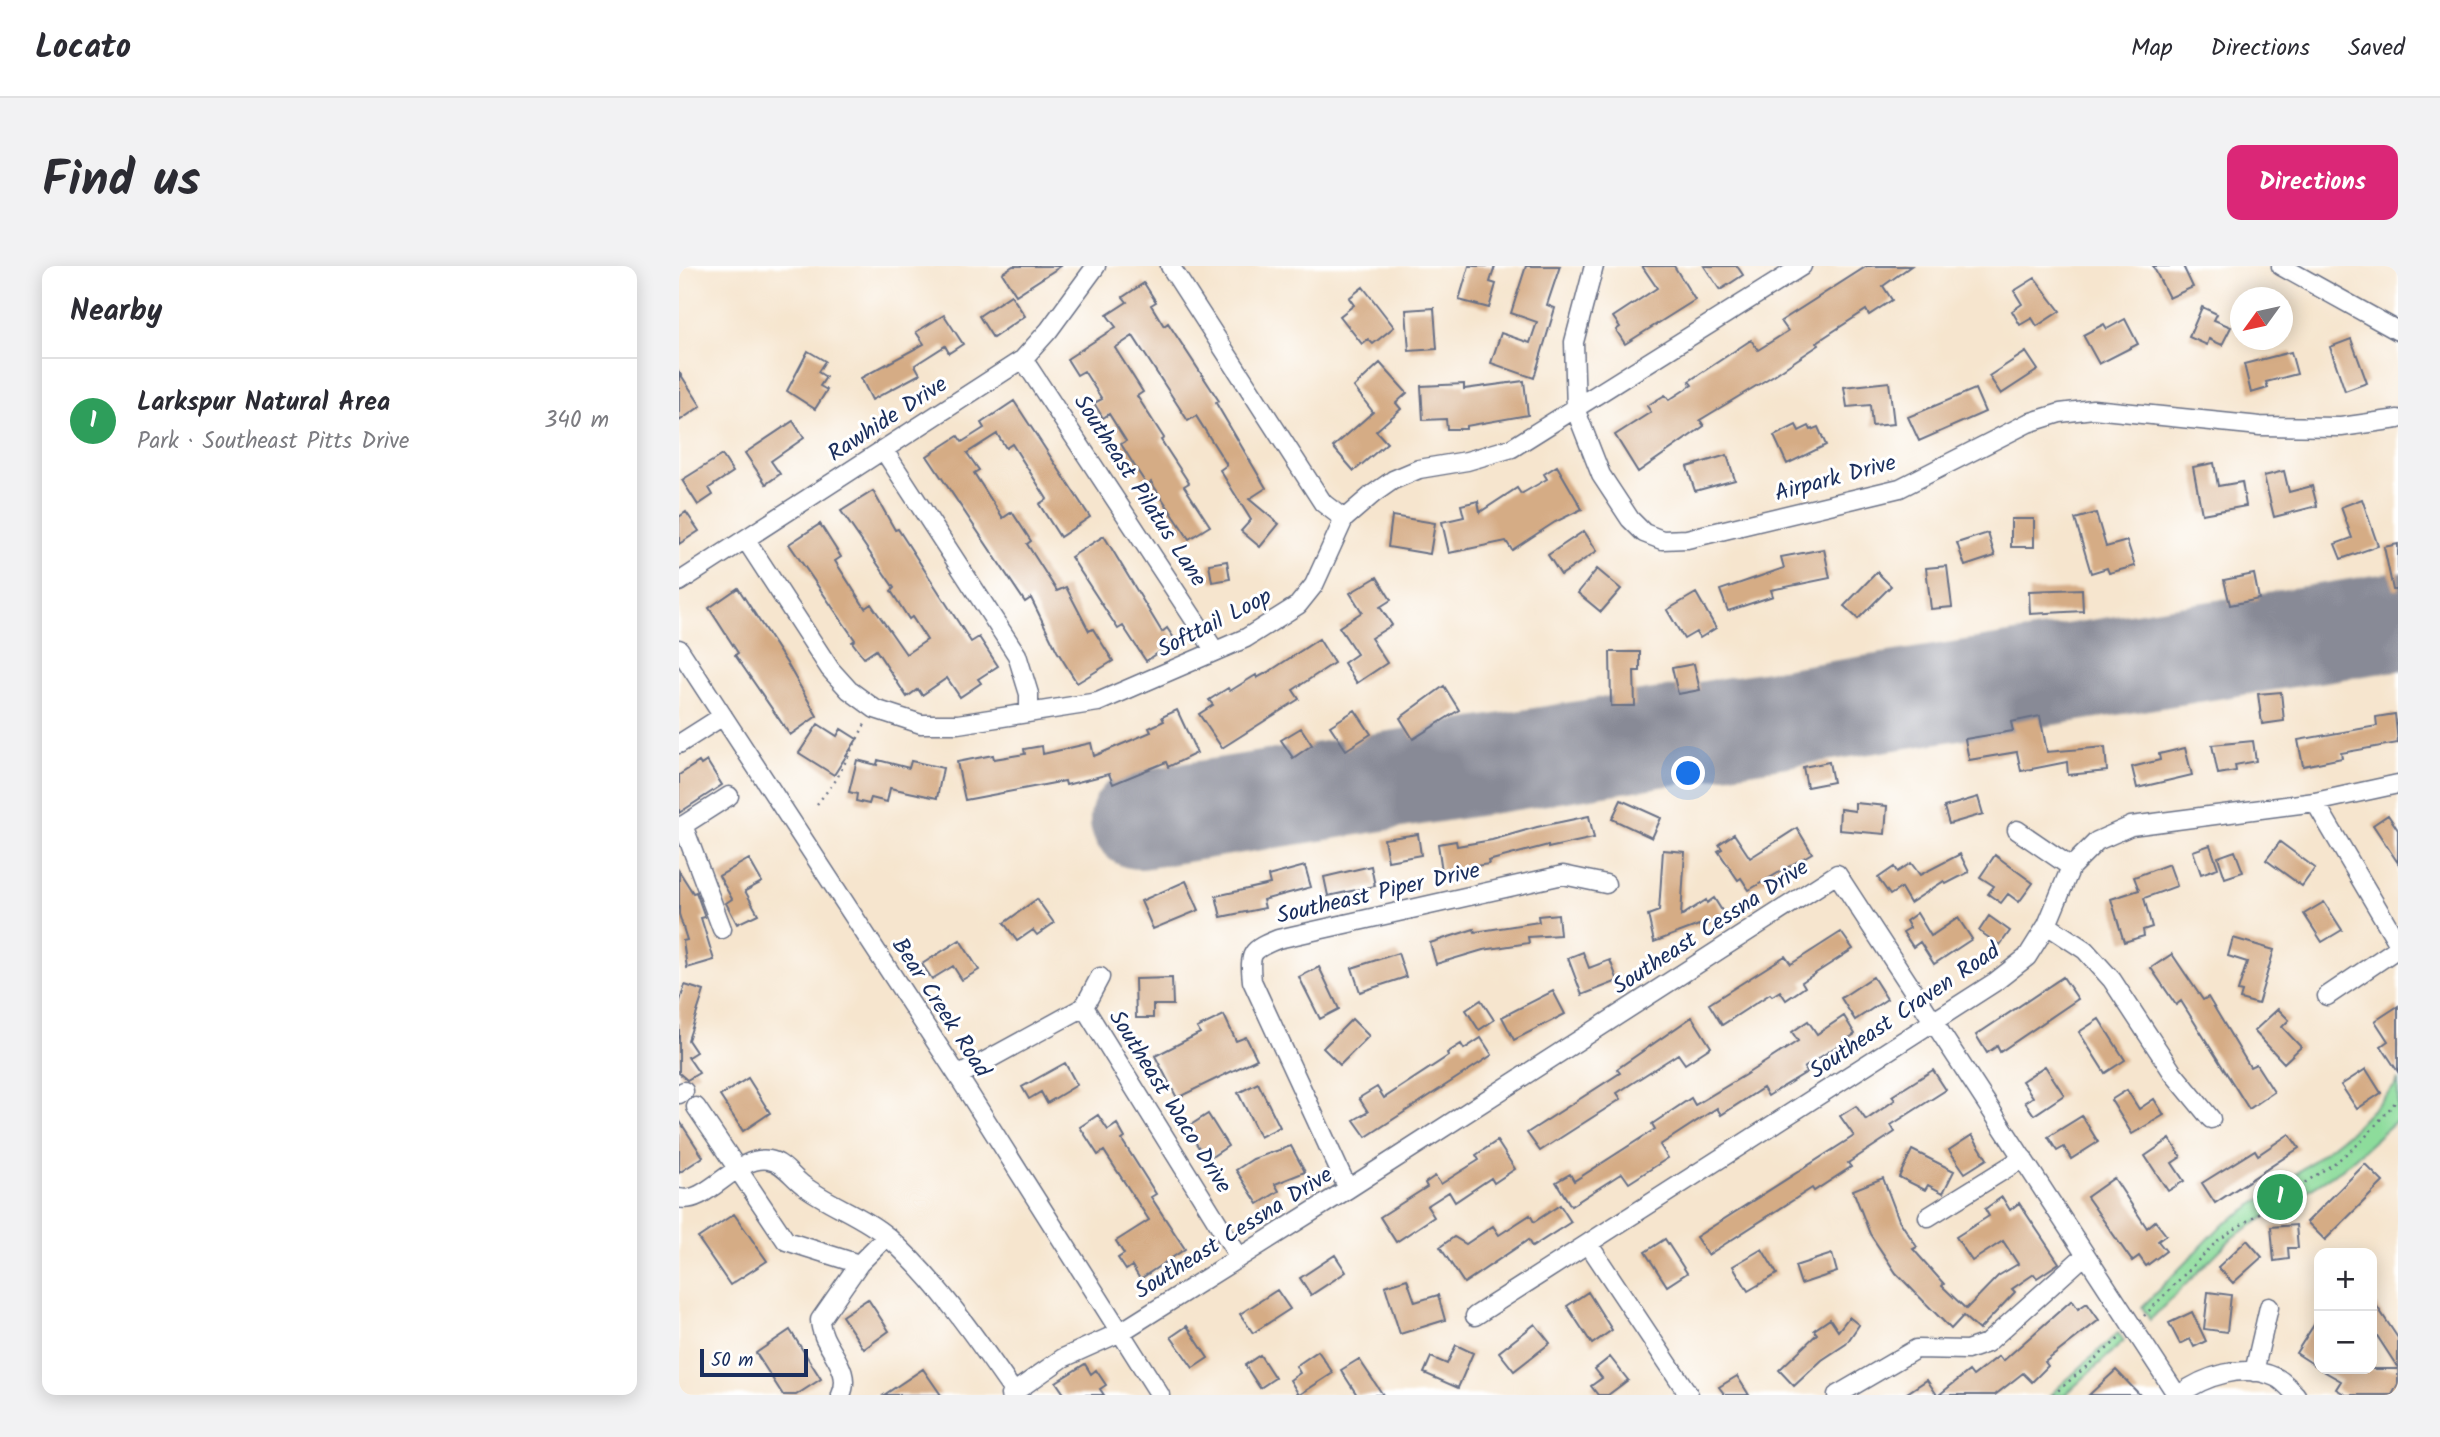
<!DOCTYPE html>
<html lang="en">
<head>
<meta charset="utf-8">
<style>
	:root { --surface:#fff; --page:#f2f2f3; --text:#2b2b33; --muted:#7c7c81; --line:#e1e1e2; --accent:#db2777 }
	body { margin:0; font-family:Kalam,sans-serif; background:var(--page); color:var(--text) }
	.controls { position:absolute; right:21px; bottom:21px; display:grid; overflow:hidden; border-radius:14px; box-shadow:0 4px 18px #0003 }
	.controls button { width:63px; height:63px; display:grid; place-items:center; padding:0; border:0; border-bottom:2px solid var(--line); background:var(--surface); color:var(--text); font:35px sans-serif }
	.compass { position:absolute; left:1551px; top:21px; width:63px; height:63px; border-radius:50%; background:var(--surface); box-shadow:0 4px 18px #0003; rotate:237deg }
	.scale { position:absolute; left:21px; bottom:18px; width:108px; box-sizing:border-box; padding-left:7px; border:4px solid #1b2f5e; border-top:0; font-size:19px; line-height:24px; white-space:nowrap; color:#1b2f5e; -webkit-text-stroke:5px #fff; paint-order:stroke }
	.you { position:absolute; left:1010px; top:508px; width:24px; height:24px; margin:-18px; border:5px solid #fff; border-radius:50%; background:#1a73e8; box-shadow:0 0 0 10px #1a73e833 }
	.badge { display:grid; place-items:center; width:46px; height:46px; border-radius:50%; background:var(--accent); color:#fff; font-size:23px; font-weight:700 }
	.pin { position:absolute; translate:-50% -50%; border:4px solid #fff; box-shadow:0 2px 7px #0006 }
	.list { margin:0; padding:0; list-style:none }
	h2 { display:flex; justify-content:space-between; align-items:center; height:91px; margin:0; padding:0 28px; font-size:30px }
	h2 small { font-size:23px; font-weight:400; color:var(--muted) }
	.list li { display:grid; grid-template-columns:46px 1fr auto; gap:21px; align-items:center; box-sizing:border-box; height:126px; padding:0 28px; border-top:2px solid var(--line) }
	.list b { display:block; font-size:26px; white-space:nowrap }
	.list p { margin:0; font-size:23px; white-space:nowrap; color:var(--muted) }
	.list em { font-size:23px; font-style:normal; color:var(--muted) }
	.map { position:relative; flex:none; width:1719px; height:1129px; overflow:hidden; border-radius:14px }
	header { display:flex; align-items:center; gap:42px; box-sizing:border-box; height:98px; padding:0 35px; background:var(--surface); border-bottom:2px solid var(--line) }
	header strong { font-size:33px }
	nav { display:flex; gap:38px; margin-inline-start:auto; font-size:24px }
	.intro { display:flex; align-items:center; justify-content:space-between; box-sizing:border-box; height:168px; padding:0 42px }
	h1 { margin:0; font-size:49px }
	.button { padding:18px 32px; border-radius:14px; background:var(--accent); color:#fff; font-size:24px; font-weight:700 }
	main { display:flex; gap:42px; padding:0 42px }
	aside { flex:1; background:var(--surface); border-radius:14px; box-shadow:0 4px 18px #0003 }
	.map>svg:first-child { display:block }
	.green { fill:#8ddc9b; stroke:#54867c; stroke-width:2 }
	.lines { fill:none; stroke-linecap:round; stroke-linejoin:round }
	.runway { stroke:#888a96; stroke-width:98 }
	.building { fill:#d5ac85 }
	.minor-casing { stroke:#686f85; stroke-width:21 }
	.path { stroke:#686f85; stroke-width:2.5; stroke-dasharray:2 5; stroke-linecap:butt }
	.minor { stroke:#fff; stroke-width:18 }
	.labels { text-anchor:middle; stroke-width:6; stroke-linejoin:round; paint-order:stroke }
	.street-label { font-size:23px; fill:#1b2f5e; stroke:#fff }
</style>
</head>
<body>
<header>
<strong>Locato</strong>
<nav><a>Map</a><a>Directions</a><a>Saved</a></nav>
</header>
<div class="intro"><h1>Find us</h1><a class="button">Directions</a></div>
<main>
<aside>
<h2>Nearby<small></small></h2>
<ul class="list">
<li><span class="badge" style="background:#2e9e5b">1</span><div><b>Larkspur Natural Area</b><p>Park · Southeast Pitts Drive</p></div><em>340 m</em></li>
</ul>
</aside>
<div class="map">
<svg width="1719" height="1129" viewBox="0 0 1719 1129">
	<rect width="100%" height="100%" fill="#fff"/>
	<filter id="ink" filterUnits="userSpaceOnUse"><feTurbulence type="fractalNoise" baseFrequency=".0143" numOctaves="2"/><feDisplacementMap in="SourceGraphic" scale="14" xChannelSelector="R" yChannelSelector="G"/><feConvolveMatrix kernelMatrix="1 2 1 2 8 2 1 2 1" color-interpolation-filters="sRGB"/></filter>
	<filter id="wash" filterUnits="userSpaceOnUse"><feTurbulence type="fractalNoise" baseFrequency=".00686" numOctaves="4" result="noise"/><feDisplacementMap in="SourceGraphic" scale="28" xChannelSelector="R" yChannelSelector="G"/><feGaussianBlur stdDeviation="1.57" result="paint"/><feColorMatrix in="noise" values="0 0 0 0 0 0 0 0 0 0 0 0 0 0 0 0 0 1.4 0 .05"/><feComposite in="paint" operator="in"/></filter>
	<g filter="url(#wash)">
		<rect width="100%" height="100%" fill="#f6e5ce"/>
		<path class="green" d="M1719,813V853L1663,903L1554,971L1471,1054L1463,1041L1544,958L1597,924L1674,863L1715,821Z
			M1439,1067L1445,1075L1386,1129H1371Z"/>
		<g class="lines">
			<path class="runway" d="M460,554L1719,355"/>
		</g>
		<g id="blocks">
			<path class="building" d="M334,0H382L337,29L323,7Z
				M790,0H816L811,16L817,18L810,42L780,34Z
				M847,0H881L868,39L876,42L855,112L812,97L822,67L851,77L858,56L832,47Z
				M963,0H995L1016,34L946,78L937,64L941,61L934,51L978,22Z
				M1025,0H1058L1064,9L1041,24Z
				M1188,0H1232L1204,20L1213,34L1190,49L1187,44L1138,76L1140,79L1095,109L1021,154L1025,160L959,206L936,169L972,146L968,140L986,129L990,134L1013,119L1010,115L1072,74L1079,84L1109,65L1102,55Z
				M1474,0H1504L1514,21L1490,32Z
				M1356,12L1381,45L1358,60L1353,52L1341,59L1333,45L1343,38L1335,25Z
				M465,17L477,36L472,39L485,60L489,57L540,135L537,137L587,222L570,233L600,258L581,281L562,265L572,254L541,204L548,199L517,150L509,155L454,70L436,82L464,126L458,130L485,172L482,174L510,217L505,220L531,260L510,273L472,216L468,219L458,204L442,178L447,175L430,148L424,152L415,137L423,133L405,105L398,109L388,93L437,61L428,49L448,36L444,31Z
				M684,21L715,61L694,78L689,73L683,78L661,50L675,39L670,32Z
				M332,29L346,50L314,72L300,50Z
				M1523,41L1538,48L1535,54L1552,61L1543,79L1530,73L1528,79L1510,71Z
				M755,42L758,83L730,85L727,44Z
				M265,49L284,78L270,87L266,80L236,99L241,108L193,134L182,112L245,78L237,66Z
				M1446,53L1459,78L1420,98L1404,69L1425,58L1428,63Z
				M1672,73L1688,117L1666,125L1651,81Z
				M129,85L146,95L139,106L147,111L141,120L148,124L136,143L108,125Z
				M1347,86L1359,104L1322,128L1310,110Z
				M1612,86L1618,108L1587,116L1589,122L1572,127L1565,98Z
				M701,97L728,127L717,137L722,143L697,165L708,177L675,205L654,181L694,146L675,121Z
				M0,106L22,140L0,155Z
				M845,115L849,149L787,160V163H768L767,153L744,154L742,120L785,118V123Z
				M1210,116L1215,158L1193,160L1191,139L1168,141L1165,121Z
				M1296,123L1306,146L1240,175L1229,151Z
				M335,135L411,251L381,271L360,238L368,233L333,178L327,182L318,168L288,187L300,204L295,207L324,252L333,246L352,275L348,278L378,325L387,321L410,365L414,363L434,395L398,417L378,385L352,332L346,336L248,190L279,170L283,176L305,162L302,157Z
				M114,155L125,172L92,195L101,208L87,218L66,187Z
				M1117,159L1120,165L1130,160L1132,164L1139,161L1147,179L1108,198L1095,170Z
				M43,189L54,206L30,222L34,229L19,239L3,214Z
				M1048,189L1056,214L1016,225L1008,201Z
				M1535,197L1539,220L1563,216L1567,240L1523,248L1514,201Z
				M878,200L903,243L876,256L833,284L827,275L770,287L763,256L785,251L782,239L799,235L801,246L838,222L842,228L868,213L865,208Z
				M1605,205L1610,226L1633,220L1638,240L1595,251L1585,210Z
				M194,225L216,264L219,263L292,376L300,371L319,400L299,413L302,417L281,431L268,412L243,429L239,423L228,431L197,384L185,392L173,376L176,374L110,278L141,258L162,291L156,295L186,342L192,338L227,388L248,374L233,351L230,353L212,325L215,322L162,245Z
				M1683,233L1699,280L1662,293L1656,278L1673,272L1662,241Z
				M7,246L20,265L0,278V251Z
				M1417,247L1427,281L1448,275L1456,300L1430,307L1428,302L1412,307L1396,253Z
				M713,250L756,257L751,288L709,281Z
				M1332,253H1355V281H1332Z
				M905,265L918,285L882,309L869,289Z
				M1309,267L1316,290L1286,300L1278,277Z
				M425,270L483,366L488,362L497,375L467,395L444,360L439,363L392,291Z
				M1719,278V324H1714L1705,281Z
				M1145,283L1151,312L1092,324L1094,330L1049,345L1041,324L1105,302L1102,291Z
				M548,295L551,313L533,316L530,298Z
				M1268,300L1273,341L1252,343L1247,302Z
				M918,303L942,323L922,346L899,327Z
				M1198,306L1212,320L1179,353L1165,340Z
				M1575,308L1580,333L1551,339L1545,314Z
				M698,311L712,334L701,341L713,359L692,372L708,397L678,417L665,397L678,388L660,361L683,346L671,327Z
				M59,322L109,399L138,450L111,469L56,389L59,387L30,342Z
				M1403,323L1404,345L1351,348L1350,325Z
				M1017,327L1037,362L1021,372L1017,366L1005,373L988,344Z
				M640,373L655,397L614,424L620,433L543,482L520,448L534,439L530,434L549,422L551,425L577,409L578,412L591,405Z
				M931,386H961V405H955L956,440H932Z
				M1015,398L1021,424L999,428L993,402Z
				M765,420L780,444L734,473L721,452Z
				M1602,426L1605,455L1583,458L1579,428Z
				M498,444L518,487L489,501L487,496L434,518L430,508L387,519L386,515L286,534L278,496L314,489L315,493L346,488L345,483L363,480L364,488L412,477L415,490L472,466L470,462L485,455L483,451Z
				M676,444L692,468L667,484L651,460Z
				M1716,448L1719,477L1662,487L1663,492L1624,500L1619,474L1698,460L1697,451Z
				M1361,450L1368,486L1426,481L1428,505L1389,509L1388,496L1342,505L1338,486L1290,494L1286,473L1334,465L1332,456Z
				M139,458L158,470L162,463L178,473L155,509L120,487Z
				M622,462L633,479L614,492L602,474Z
				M1574,475L1577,495L1556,499L1557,505L1539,508L1533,479Z
				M1506,482L1513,509L1458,522L1453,501L1481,494L1480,488Z
				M178,494L198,499L199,494L230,502L232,495L264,502L258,532L211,522L208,536L192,532L190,538L177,535L178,528L170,526Z
				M28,495L43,519L0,547V509L20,496L22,499Z
				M1150,496L1154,516L1128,521L1124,501Z
				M1299,531L1304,548L1270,558L1265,541Z
				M942,534L982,552L973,572L933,553Z
				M1176,537L1208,540L1206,568L1160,564L1161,543L1176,545Z
				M1709,549L1719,564V597L1694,559Z
				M910,550L915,572L869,582V579L809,595L810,598L763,605L759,578L777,575L778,580L813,574L858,561Z
				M1118,562L1133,587L1070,624L1062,612L1059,614L1039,585L1043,583L1040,578L1055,568L1071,592Z
				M739,568L742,589L709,595L705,573Z
				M1601,576L1636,602L1623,620L1587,594Z
				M1531,579L1539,602L1522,608L1514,585Z
				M984,584L1006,586L1002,650L1027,634L1028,637L1035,632L1045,648L1022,662L1020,659L975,676L969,649L980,645Z
				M1556,585L1564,606L1546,612L1539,591Z
				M1281,588L1290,606L1267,618L1265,615L1231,637L1222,622L1211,629L1199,612L1215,601L1218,606L1232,597L1241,609Z
				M1316,589L1354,617L1340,636L1329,628L1322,637L1309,628L1315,620L1301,611Z
				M70,593L83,616L66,625L79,648L58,658L47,637L53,633L40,610Z
				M1490,598L1498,620L1465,632L1473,661L1464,664L1465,670L1445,676L1432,633L1460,624L1455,611Z
				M626,600L632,621L584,634L586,642L542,651L537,630L591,618L589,610Z
				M692,600L696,620L649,630L645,611Z
				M0,605L14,627L17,626L26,651L22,652L35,694L8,702L4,675L8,674L0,648Z
				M507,615L520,644L474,663L462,635Z
				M358,633L375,657L358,669L354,664L338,675L325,657Z
				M1645,636L1663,664L1643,676L1625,648Z
				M1238,647L1252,670L1279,652L1293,673L1255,698L1241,676L1234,681L1224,666L1231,662L1227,655Z
				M879,648L881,669L849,671L850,677L804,684L757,698L751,677L795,663L796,666L860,656L859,650Z
				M1310,650L1331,665L1321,679L1300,665Z
				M1162,666L1174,683L1123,716L1126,721L1107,734L1101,725L1093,730L1091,728L1043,759L1030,738L1106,690L1112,698Z
				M1554,672L1595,684L1579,738L1561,733L1563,726L1559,725L1568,696L1549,690Z
				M281,674L300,704L283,714L274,700L253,713L243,698Z
				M904,686L910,702L931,694L939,715L903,729L889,692Z
				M719,687L727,711L681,726L673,702Z
				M1493,688L1524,734L1529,731L1571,801L1577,798L1595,826L1570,843L1502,735L1497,739L1472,702Z
				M640,701L660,743L641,753L620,711Z
				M1194,711L1208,733L1176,754L1162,732Z
				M1384,711L1399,733L1321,786L1318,780L1308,787L1297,769Z
				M493,712L494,739H474V752H457L456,713Z
				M6,719L25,725L9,774L17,786L9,791L20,807L8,814L0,807V738Z
				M874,725L886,748L835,774L823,751Z
				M802,734L815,754L800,764L787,744Z
				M1719,740V806L1702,780L1709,775L1696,755Z
				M1599,743L1610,754L1603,761L1622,781L1605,797L1575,765Z
				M545,749L557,775L567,771L578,793L498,832L476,790L521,767L518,762Z
				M1165,750L1176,768L1125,802L1128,806L1089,830L1084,822L1042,849L1038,842L981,879L989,892L950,917L943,907L892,940L877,916L891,908L895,915L976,863L973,858L1012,832L1016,839L1066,809L1119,775L1113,766L1129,755L1138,768Z
				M1013,751L1032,781L1006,798L999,788L938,827L942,833L861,885L848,867L941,807L938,803Z
				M673,753L690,770L661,799L644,782Z
				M1420,753L1446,794L1426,807L1400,766Z
				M802,772L813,789L687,871L675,854L689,846L680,832L698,821L705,832L769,790L768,787L782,778L785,783Z
				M386,797L398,819L368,837L362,826L350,833L343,821Z
				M1366,800L1385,829L1355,849L1346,836L1354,831L1343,815Z
				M1687,803L1702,827L1678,843L1662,819Z
				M1254,804L1267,824L1212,859L1216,866L1169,897L1172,901L1135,925L1133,922L1029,989L1017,971L1175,870L1161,850L1177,840L1187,854L1216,834L1213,830Z
				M69,812L91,847L64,865L41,830Z
				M579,817L601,861L581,871L559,827Z
				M1448,824L1460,843L1475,833L1485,849L1453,868L1432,834Z
				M529,848L549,880L528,894L507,862Z
				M419,849L429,864L438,858L446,872L443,874L477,928L472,931L506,983L461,1013L453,1000L447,1004L439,992L445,988L437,975L470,954L425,885L419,889L401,861Z
				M1403,850L1419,876L1392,893L1385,881L1378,885L1369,871Z
				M0,854L24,891L0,907Z
				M1610,868L1620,882L1536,937L1523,917L1576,884L1579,889Z
				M1293,869L1308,893L1286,907L1270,884Z
				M1491,873L1502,891L1493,897L1505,915L1489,925L1466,890Z
				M818,875L836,903L815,917L812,912L776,936L770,926L748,940L755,951L717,976L701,951L748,921L746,917L756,910L762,918L800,894L797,889Z
				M612,880L626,906L596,918L600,925L579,938L557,904L574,893Z
				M1233,884L1275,905L1264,927L1249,919L1246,924L1220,911Z
				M1686,898L1704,916L1646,974L1628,956Z
				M1204,912L1220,954L1238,981L1234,983L1265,1018L1263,1020L1287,1043L1319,1010L1339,998L1324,975L1293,995L1277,971L1310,950L1306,943L1323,931L1331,944L1340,937L1380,997L1358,1012L1355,1008L1333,1023L1336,1026L1300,1064L1284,1050L1272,1063L1217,1007L1191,968L1174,924Z
				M1435,912L1468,962L1476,955L1487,969L1479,975L1487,985L1467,1000L1460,990L1453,995L1408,931Z
				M881,939L892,956L853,981L849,974L785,1017L761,981L775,971L787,978L814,960L820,969L851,949L855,956Z
				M55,948L88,995L51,1019L19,972Z
				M1617,959L1619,982H1609L1610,993L1595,995L1592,961Z
				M986,973L1008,1007L988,1020L966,986Z
				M1568,974L1583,991L1554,1017L1539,1001Z
				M1083,983L1098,1008L1069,1025L1054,1000Z
				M1153,988L1158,1006L1122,1018L1116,1000Z
				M656,989L667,1006L632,1029L621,1012Z
				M728,1013L736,1036L759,1029L766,1054L721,1068L706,1020Z
				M598,1024L611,1043L574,1067L561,1048Z
				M909,1026L933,1064L913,1078L888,1040Z
				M1529,1026L1552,1029L1548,1066L1525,1063Z
				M189,1033L210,1065L185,1083L163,1050Z
				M1693,1033L1719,1072V1102L1693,1062Z
				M1393,1034L1399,1043L1408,1037L1420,1054L1366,1096L1369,1100L1353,1116L1344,1107L1316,1129H1260L1290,1105L1294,1110L1320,1090L1324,1095Z
				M1513,1046L1527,1075L1515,1081L1511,1073L1501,1078L1490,1057Z
				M1170,1051L1180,1059L1167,1078L1143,1094L1115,1120L1100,1104L1138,1068L1135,1064L1151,1053L1159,1065Z
				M1640,1051V1102L1617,1087Z
				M856,1058L871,1077L835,1105L820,1086Z
				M508,1060L529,1092L514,1102L492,1071Z
				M111,1064L142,1113L117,1129H104L77,1087Z
				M777,1079L794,1087L779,1122L745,1107L752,1091L768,1098Z
				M639,1085L654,1107L620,1129L611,1114L621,1107L617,1100Z
				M581,1089L596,1112L581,1122L566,1099Z
				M931,1091L949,1114L929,1129H919L912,1120L923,1112L916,1103Z
				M680,1093L704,1129H678L662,1104Z
				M406,1098L412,1108L417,1104L427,1119L421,1123L425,1129H386L377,1116Z
				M244,1103L262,1129H205Z
				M1641,1103H1719V1118L1713,1129H1667L1657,1123L1662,1115Z
				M1437,1104L1461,1129H1410Z
				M1058,1110L1070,1129H1046L1040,1121Z
				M1248,1114L1258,1129H1225Z"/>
		</g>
	</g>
	<g filter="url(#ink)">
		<use href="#blocks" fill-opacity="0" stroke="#686f85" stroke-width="2"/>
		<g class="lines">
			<defs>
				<path id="minor" d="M491,0L644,237L665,253
					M915,0L895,76L897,145L922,209L951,253L965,267L983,274L1008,273L1221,222L1349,157L1381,147L1414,143L1581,160L1662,161L1719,153
					M1602,0L1719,65
					M344,93L536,385
					M204,183L338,389L350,428V444
					M67,274L151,403L170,424L196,443L242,458H279L419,436L567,372L619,339L635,319L665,253L694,228L714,214L740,203L788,195L833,182L1123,0
					M0,316L344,93L370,64L417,0
					M0,383L279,810L481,1129
					M0,478L44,450
					M1636,536L1719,677
					M4,559L43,663
					M0,562L50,530
					M1338,564L1392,601
					M1368,659L1406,684L1433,714L1494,807L1532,853
					M1648,730L1719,682
					M405,741L560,991
					M279,810L405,741L421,711
					M0,828L5,825
					M17,841L107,975L180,998
					M669,923L573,715C570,686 572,684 599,673L884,609L927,618
					M0,932C27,940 58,888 90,894C104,896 113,911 124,919C150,939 185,950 210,972C258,1015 297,1072 334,1125
					M1249,951L1344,892
					M910,979L1010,1129
					M796,1050L1316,716L1348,691L1368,659L1392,601L1418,575L1452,560L1636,536L1719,518
					M1575,1106L1590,1041
					M162,1129C175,1101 142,1082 141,1054L180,998L208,970
					M331,1129L384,1092L442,1066L669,923L1158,608L1498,1129
					M1158,1129L1237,1083L1288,1084L1308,1077L1405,990
					M1500,1129C1525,1110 1565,1097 1596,1111C1604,1114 1611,1123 1617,1129"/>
			</defs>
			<use href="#minor" class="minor-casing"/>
			<path class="path" d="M138,538L157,514L186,458
				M1465,1050L1538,975L1657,896L1682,876L1719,833
				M1374,1129L1443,1070"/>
			<use href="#minor" class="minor"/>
		</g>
	</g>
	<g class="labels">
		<g class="street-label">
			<text transform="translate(208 152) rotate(-33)" y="8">Rawhide Drive</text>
			<text transform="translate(1156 211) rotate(-15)" y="8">Airpark Drive</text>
			<text transform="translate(462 224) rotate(57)" y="8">Southeast Pilatus Lane</text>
			<text transform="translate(535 356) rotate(-27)" y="8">Softtail Loop</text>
			<text transform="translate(699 626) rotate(-13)" y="8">Southeast Piper Drive</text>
			<text transform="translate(1031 660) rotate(-33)" y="8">Southeast Cessna Drive</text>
			<text transform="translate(263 741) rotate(57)" y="8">Bear Creek Road</text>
			<text transform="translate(1225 744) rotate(-34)" y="8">Southeast Craven Road</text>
			<text transform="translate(492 835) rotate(58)" y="8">Southeast Waco Drive</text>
			<text transform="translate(554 966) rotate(-32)" y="8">Southeast Cessna Drive</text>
		</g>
	</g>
</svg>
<div class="controls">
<button>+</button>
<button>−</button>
</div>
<svg class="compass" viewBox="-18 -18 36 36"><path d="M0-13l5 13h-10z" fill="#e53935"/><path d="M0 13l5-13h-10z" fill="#7c7c81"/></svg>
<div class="scale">50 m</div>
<div class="you"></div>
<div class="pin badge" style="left:1601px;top:931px;background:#2e9e5b">1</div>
</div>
</main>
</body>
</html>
